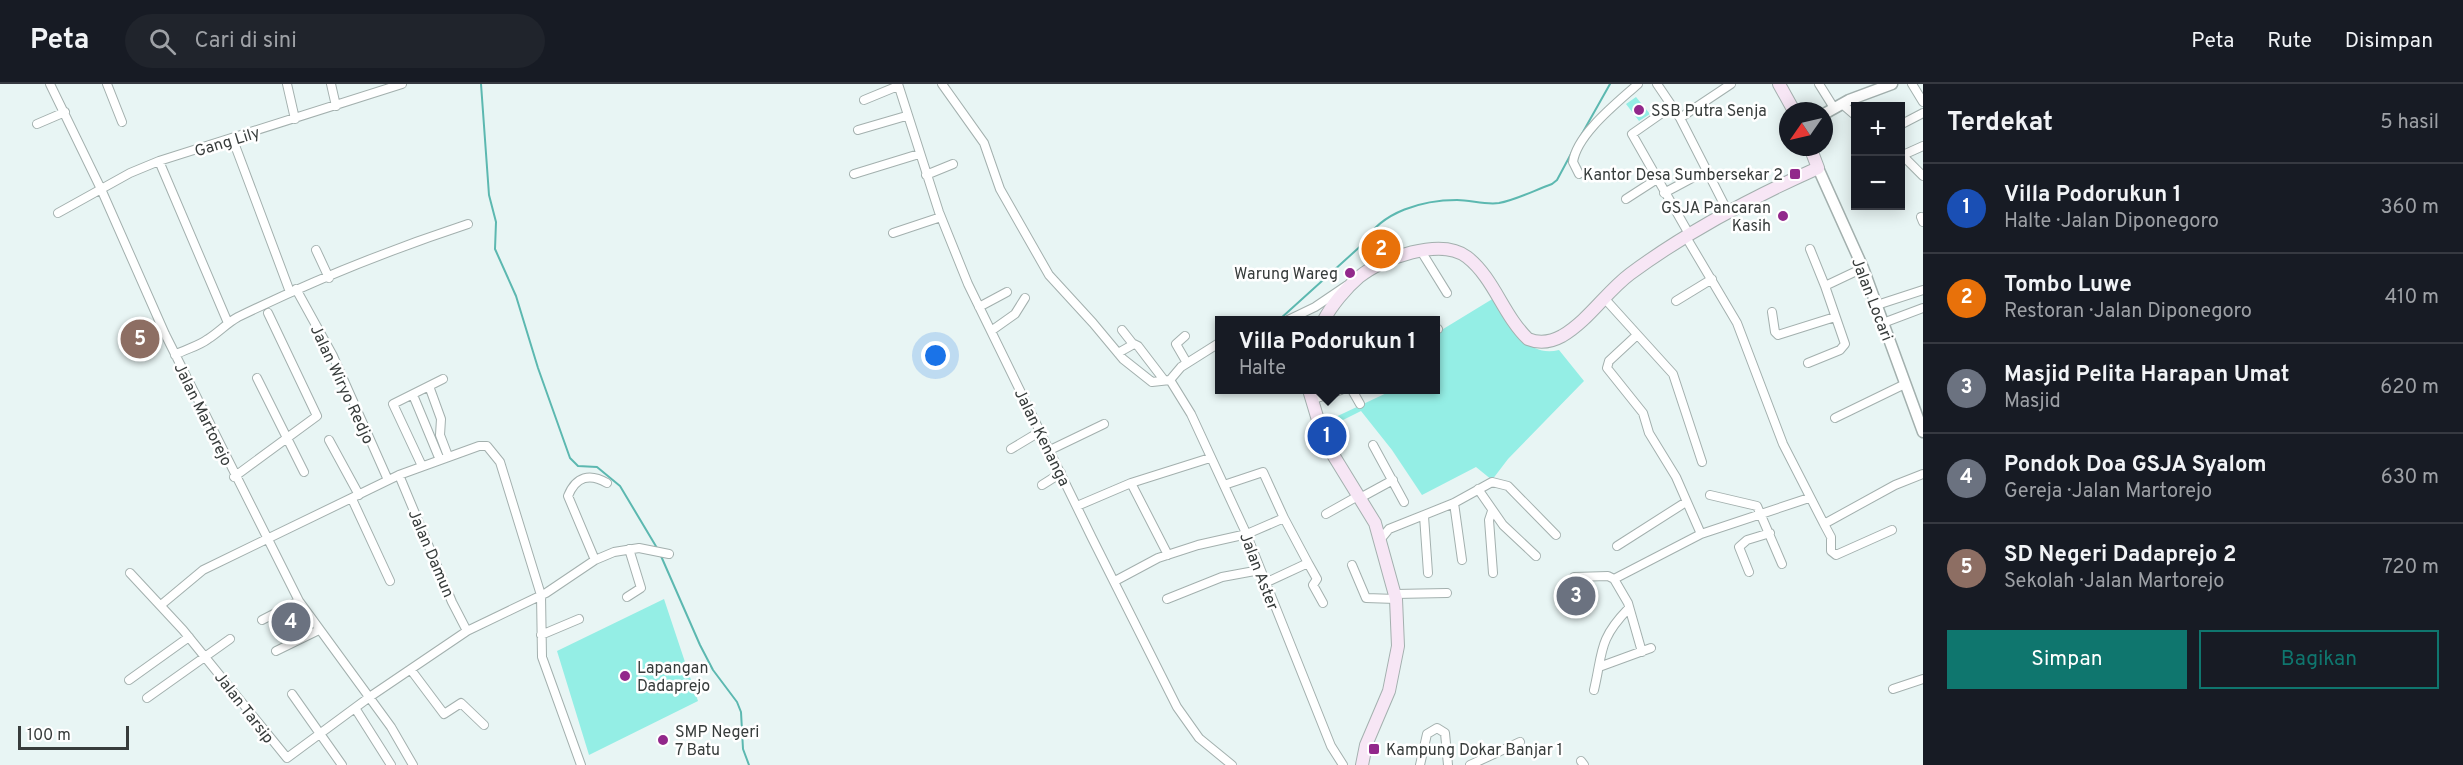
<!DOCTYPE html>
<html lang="id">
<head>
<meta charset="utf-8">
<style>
	:root { --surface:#171b24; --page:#20242c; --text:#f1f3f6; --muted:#9ea1a6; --line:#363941; --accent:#0f766e }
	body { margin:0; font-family:Overpass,sans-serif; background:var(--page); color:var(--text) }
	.controls { position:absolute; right:18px; top:18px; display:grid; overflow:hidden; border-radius:0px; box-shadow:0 3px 15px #0003 }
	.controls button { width:54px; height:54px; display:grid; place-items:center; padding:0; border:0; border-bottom:2px solid var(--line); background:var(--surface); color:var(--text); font:30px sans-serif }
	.compass { position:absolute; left:1779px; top:18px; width:54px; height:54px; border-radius:50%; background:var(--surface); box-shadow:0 3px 15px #0003; rotate:236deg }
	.scale { position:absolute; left:18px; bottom:15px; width:111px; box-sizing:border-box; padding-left:6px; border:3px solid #373c3b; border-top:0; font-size:16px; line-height:21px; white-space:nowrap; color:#373c3b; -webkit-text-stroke:4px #fff; paint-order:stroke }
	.you { position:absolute; left:936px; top:272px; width:21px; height:21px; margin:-15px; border:4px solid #fff; border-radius:50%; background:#1a73e8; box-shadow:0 0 0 9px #1a73e833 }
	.badge { display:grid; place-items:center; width:39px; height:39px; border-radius:50%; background:var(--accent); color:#fff; font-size:20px; font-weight:700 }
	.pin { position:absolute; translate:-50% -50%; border:3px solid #fff; box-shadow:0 2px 6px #0006 }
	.popup { position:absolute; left:1215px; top:232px; width:225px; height:78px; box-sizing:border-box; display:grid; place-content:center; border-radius:0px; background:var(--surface); filter:drop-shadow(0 2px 4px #0005); font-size:20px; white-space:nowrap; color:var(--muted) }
	.popup b { font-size:22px; color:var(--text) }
	.popup::after { content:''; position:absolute; left:50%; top:100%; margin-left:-12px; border:12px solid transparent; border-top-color:var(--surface) }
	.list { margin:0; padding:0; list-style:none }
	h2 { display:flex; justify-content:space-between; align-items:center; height:78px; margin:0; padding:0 24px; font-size:26px }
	h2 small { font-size:20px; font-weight:400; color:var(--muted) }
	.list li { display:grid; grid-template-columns:39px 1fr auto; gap:18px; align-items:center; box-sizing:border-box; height:90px; padding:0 24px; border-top:2px solid var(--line) }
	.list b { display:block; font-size:22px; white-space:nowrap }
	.list p { margin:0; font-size:20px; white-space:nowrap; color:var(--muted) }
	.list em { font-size:20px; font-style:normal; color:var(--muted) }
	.actions { display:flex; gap:12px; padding:18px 24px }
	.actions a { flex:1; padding:14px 0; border:2px solid var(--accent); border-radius:0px; text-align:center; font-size:21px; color:var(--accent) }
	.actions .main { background:var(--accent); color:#fff }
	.icon { flex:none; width:33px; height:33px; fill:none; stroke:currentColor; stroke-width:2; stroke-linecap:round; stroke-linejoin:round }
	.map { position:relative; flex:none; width:1923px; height:681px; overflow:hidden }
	header { display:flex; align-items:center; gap:36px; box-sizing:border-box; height:84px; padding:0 30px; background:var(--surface); border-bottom:2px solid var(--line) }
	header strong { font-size:28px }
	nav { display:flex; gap:33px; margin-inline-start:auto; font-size:21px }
	.search { width:420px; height:54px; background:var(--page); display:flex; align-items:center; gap:15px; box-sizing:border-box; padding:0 21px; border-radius:33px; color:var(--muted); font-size:22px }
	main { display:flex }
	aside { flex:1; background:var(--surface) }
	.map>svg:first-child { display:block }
	.green { fill:#94eee5 }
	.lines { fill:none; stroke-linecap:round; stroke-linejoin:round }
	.stream { stroke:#5cb8b0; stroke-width:2 }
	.minor-casing { stroke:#a3b0ae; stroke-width:10 }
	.tertiary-casing { stroke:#a3b0ae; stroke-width:13 }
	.secondary-casing { stroke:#a3b0ae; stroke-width:14 }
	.minor { stroke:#fff; stroke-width:8 }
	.tertiary { stroke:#fff; stroke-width:10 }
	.secondary { stroke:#f7e6f5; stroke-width:12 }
	.poi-dot { fill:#92288b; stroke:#fff; stroke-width:2 }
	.labels { text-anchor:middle; stroke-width:5; stroke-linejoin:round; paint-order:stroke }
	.poi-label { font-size:16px; fill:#373c3b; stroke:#fff; text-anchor:start }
	.street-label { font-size:16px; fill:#373c3b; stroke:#fff }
</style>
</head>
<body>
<header>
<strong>Peta</strong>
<div class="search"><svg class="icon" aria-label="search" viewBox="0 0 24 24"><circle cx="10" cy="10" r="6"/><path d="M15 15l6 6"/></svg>Cari di sini</div>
<nav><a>Peta</a><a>Rute</a><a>Disimpan</a></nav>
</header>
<main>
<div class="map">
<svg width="1923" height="681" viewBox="0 0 1923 681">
	<rect width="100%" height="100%" fill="#e8f5f4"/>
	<path class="green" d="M1636,13L1650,30L1639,37L1626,20Z
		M1494,214C1511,239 1524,274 1559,266L1584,297L1508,375L1492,396L1476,383L1422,411L1392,366L1361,327L1329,343L1327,337L1393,306H1435V250Z
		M664,515L698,617L589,671L557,567Z"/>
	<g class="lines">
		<path class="stream" d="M481,0L489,111L496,138L495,165L516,212L538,284L570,374L578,382L597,383L620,402L657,464
			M1579,55L1610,0
			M1280,235L1364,159C1381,127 1424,116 1457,116C1471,116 1485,121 1499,119C1516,116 1535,106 1552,100L1557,96L1572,68
			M661,472L700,561L713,586L737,618L741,628L743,665L749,681"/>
		<defs>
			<path id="minor" d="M50,0L101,105L165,250L299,517L391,643L413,681
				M107,0L122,38
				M287,0L295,35
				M331,0L336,22
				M898,0L939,128L968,200L1092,454L1177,623L1199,654L1232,681
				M942,0L984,59L1000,105L1049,191L1093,239L1123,275L1152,298L1170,296
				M1657,0L1680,34L1728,128
				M1819,0L1834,24
				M1912,0L1923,18
				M864,16L898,2
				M1842,20L1856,32
				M1672,22L1632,50L1689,150
				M1680,34L1731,0
				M37,40L65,28
				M1900,41L1923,29
				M858,46L906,32
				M233,56L290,208
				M1900,69L1923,92
				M1903,71L1923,62
				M159,77L228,239
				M854,90L919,70
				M1579,90L1573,78C1577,50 1617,19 1638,0
				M926,91L953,80
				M1664,109L1707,86
				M1626,115L1657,95
				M58,129L130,89L159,77L402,0
				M1921,133L1923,138
				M893,149L941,133
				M1686,153L1737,239L1783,360L1824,440L1895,401L1923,390
				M1810,165L1825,202
				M316,166L329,194
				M1421,167L1447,209
				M296,205L333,272L388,396
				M1605,215L1673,290L1702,378
				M1676,217L1712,195
				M1877,221L1923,206
				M979,223L1007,208
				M1772,228L1775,248L1778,251L1835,233
				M1288,236L1315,223L1346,202
				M1883,239L1923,224
				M1122,246L1133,260
				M1435,246L1438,245
				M991,247L1015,230L1025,214
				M1637,251L1609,277L1607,284L1643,329L1649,349L1676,393L1701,450
				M1185,252L1176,260L1187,279
				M1118,269L1134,260L1138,262L1164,296
				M175,271C186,265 199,262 208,255C219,248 227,239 238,233C312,197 389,166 468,140
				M1808,279L1840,266L1845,260L1825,202L1863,184
				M257,294L304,388
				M1170,296L1191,330L1246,449L1331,662L1343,681
				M1170,296L1181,283L1219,259
				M429,302L441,335L440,351L448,372
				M1352,306L1360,320
				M413,311L440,376
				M1311,316L1341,306
				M1835,334L1905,300
				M329,356L359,411
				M1373,361L1404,418
				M1011,365L1041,347
				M1050,366L1104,340
				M422,382L393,320L443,295
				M399,391L452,518L467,547
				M234,393L317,332L268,229
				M1131,399L1168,471
				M1042,401L1061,389
				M1224,401L1263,388L1284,434
				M1478,405L1503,441L1536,472
				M1710,411L1757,422L1782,480
				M1360,414L1393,396
				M352,415L390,497
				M1454,419L1462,476
				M1077,422L1131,399L1210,374
				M1492,427L1489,436L1493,489
				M1326,430L1358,412
				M1424,432L1428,489
				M1824,440L1831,453V467L1836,471L1892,446
				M1380,456L1389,445L1454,419L1492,398L1508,402L1556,451
				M1617,462L1686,418
				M595,476L568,412C576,392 590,389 607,399
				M1308,479L1317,495L1313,501L1323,519
				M1352,481L1366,514L1396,515
				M1749,488L1739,463L1747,456L1770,449
				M130,489L183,546L287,674L371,612L467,547L546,509L595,476L614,468L639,464L669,470
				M1574,493L1608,492L1614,495L1701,450L1809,414
				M1614,495L1628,519L1642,568
				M1115,497L1158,474L1198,461L1247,450L1284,434L1308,479L1265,499
				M1395,510L1447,509
				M627,513L641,504L629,465
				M1167,515L1222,493L1260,486
				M161,521L203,486L399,391L479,362H487L500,378L541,511L542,573L581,681
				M262,536L299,517
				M541,551L579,535
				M276,567L319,546
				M1599,583L1651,564
				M411,586L444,630L461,619L484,641
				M129,596L189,553
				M1893,605L1923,595
				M1594,606C1603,568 1598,556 1628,525
				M292,610L342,681
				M147,614L230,555
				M355,624L391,681
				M1581,677L1584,681
				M1420,681L1427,650L1437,644L1445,649L1448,681
				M1470,681L1520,658"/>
			<path id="tertiary" d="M1824,30L1849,16L1892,0
				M1818,84L1863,184L1923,348"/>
			<path id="secondary" d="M1779,0L1794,27
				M1324,236C1331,222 1346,204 1359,193C1382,174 1441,153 1467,173C1494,194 1503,231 1528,255C1540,260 1551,258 1562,252C1589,236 1606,208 1630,190C1688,147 1753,113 1818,84L1810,63
				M1309,306L1324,356L1375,439L1396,515L1398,562L1389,607L1366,661L1362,681"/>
		</defs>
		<use href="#minor" class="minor-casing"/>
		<use href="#tertiary" class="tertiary-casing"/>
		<use href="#secondary" class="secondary-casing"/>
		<use href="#minor" class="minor"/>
		<use href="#tertiary" class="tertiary"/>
		<use href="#secondary" class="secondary"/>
	</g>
	<g class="poi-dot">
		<circle cx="1639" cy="26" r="6"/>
		<rect x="1789" y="84" width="12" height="12" rx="3"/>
		<circle cx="1783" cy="132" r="6"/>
		<circle cx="1350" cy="189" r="6"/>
		<circle cx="625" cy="592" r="6"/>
		<circle cx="663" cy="656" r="6"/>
		<rect x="1368" y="659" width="12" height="12" rx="3"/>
	</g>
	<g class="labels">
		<g class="poi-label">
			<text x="1651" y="32">SSB Putra Senja</text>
			<text x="1783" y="96" text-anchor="end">Kantor Desa Sumbersekar 2</text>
			<text x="1771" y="129" text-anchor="end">GSJA Pancaran<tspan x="1771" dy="18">Kasih</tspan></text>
			<text x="1338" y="195" text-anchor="end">Warung Wareg</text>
			<text x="637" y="589">Lapangan<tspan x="637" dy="18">Dadaprejo</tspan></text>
			<text x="675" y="653">SMP Negeri<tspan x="675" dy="18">7 Batu</tspan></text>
			<text x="1386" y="671">Kampung Dokar Banjar 1</text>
		</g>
		<g class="street-label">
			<text transform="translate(227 57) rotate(-17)" y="6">Gang Lily</text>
			<text transform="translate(1873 215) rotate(69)" y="6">Jalan Locari</text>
			<text transform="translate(343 300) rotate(65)" y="6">Jalan Wiryo Redjo</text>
			<text transform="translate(204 330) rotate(64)" y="6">Jalan Martorejo</text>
			<text transform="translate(1043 353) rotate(64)" y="6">Jalan Kenanga</text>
			<text transform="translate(432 469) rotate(67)" y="6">Jalan Damun</text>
			<text transform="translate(1260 487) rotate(69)" y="6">Jalan Aster</text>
			<text transform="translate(245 623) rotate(52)" y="6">Jalan Tarsip</text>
		</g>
	</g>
</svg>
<div class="controls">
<button>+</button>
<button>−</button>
</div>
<svg class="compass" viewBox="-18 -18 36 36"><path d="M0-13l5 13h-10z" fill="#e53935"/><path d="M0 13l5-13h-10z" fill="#9ea1a6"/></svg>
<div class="scale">100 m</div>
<div class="you"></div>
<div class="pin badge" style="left:1327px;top:352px;background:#1a4fb4">1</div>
<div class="popup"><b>Villa Podorukun 1</b>Halte</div>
<div class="pin badge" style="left:1381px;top:165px;background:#e8710a">2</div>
<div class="pin badge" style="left:1576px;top:512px;background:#6b7280">3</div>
<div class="pin badge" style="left:291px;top:538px;background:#6b7280">4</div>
<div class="pin badge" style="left:140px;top:255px;background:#8d6e63">5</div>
</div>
<aside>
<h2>Terdekat<small>5 hasil</small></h2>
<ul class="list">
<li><span class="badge" style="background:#1a4fb4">1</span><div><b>Villa Podorukun 1</b><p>Halte · Jalan Diponegoro</p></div><em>360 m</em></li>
<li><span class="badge" style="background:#e8710a">2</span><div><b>Tombo Luwe</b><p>Restoran · Jalan Diponegoro</p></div><em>410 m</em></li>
<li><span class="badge" style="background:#6b7280">3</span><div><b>Masjid Pelita Harapan Umat</b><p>Masjid</p></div><em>620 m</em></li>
<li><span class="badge" style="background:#6b7280">4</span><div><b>Pondok Doa GSJA Syalom</b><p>Gereja · Jalan Martorejo</p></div><em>630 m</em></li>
<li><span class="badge" style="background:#8d6e63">5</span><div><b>SD Negeri Dadaprejo 2</b><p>Sekolah · Jalan Martorejo</p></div><em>720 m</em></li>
</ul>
<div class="actions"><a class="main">Simpan</a><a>Bagikan</a></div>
</aside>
</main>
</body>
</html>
